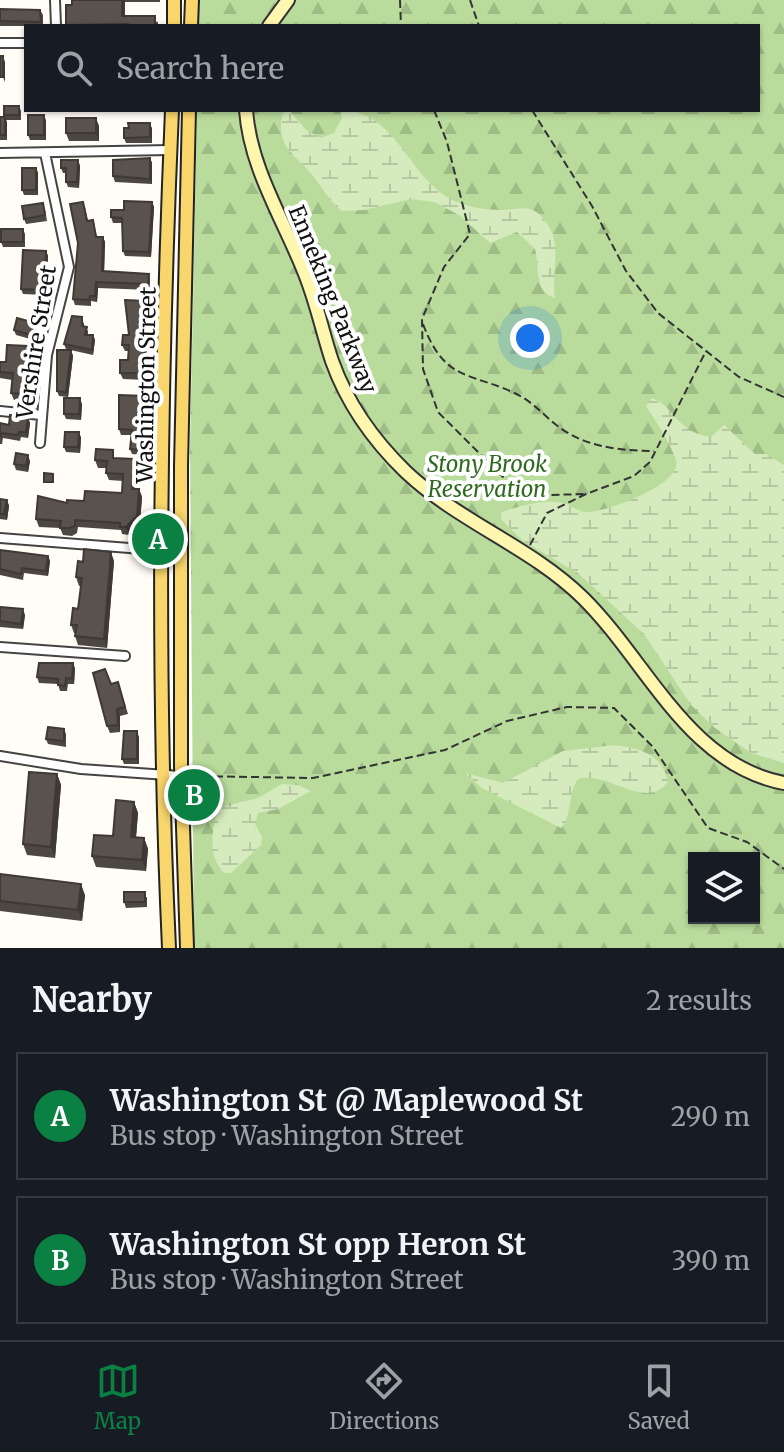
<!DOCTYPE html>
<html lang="en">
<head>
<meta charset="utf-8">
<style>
	:root { --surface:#171b24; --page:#242831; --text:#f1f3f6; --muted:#9ea1a6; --line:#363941; --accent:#0b8043 }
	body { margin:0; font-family:Merriweather,serif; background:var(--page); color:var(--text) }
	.controls { position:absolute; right:24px; bottom:24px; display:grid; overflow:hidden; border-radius:0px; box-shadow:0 2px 6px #0004 }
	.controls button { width:72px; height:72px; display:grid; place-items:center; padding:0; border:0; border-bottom:2px solid var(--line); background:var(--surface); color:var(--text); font:40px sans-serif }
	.you { position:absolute; left:530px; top:338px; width:28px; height:28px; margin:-20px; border:6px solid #fff; border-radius:50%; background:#1a73e8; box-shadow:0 0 0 12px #1a73e833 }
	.badge { display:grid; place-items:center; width:52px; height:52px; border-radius:50%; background:var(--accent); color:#fff; font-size:26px; font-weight:700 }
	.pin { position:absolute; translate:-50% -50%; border:4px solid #fff; box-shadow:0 2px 8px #0006 }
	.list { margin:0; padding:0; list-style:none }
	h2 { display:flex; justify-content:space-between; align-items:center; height:104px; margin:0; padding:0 32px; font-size:34px }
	h2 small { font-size:26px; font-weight:400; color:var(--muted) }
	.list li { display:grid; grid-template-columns:52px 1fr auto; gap:24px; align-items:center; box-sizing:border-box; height:128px; margin:0 16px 16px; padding:0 16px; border:2px solid var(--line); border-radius:0px }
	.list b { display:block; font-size:30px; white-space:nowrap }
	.list p { margin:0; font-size:26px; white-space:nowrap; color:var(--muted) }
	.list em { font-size:26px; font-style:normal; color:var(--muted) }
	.icon { flex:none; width:44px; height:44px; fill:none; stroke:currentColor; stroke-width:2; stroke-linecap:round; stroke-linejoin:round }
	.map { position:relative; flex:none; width:784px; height:948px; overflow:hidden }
	.search { position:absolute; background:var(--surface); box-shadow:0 2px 6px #0004; left:24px; right:24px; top:24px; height:88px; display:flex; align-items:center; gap:20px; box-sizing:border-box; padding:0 28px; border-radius:0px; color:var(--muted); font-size:30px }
	.sheet { height:392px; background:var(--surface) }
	nav { display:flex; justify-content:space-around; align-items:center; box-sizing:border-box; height:112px; border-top:2px solid var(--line); background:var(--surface); font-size:22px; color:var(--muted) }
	nav a { display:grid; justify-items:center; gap:4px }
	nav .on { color:var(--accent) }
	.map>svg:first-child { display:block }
	.forest { fill:url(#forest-firs); fill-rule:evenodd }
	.wetland { fill:url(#wetland-marsh) }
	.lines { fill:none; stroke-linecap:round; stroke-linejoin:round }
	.street-casing { stroke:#444; stroke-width:12 }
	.secondary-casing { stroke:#333; stroke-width:16 }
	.primary-casing { stroke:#222; stroke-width:16 }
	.path { stroke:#333; stroke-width:2; stroke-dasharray:8 4; stroke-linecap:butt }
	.street { stroke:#fff; stroke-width:8 }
	.secondary { stroke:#fff6b0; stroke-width:12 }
	.primary { stroke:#f9d66b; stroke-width:12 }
	.wall { fill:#4d4742 }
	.shaded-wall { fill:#3f3936 }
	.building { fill:#5a524d; stroke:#3f3936; stroke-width:2 }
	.labels { text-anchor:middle; stroke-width:8; stroke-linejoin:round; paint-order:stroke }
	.street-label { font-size:22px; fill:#111; stroke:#fff }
	.park-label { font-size:22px; font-style:italic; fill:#2f6b1f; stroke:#fff }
</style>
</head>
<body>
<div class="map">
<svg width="784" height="948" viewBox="0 0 784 948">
	<defs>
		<pattern id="forest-firs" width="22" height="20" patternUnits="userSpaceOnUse" patternTransform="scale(2)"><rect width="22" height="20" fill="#b9dc9c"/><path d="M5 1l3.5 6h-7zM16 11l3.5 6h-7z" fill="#9ebc85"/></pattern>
		<pattern id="wetland-marsh" width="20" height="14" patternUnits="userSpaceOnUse" patternTransform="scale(2)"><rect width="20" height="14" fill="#d5ebbd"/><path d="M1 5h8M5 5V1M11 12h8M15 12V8" fill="none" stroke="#b6c8a1"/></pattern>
	</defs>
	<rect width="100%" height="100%" fill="#fffdf5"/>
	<path class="forest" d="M198,0H784V948H194L190,448L197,110H758V26H198ZM694,858H754V918H694Z"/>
	<path class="wetland" d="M289,110L306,130L321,138L334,133L342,118L340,110C394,110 407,172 447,197C461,206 484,210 500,210C523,210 532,201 548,225C562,246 551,275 555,298C533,292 540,266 535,249L517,232L490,243L459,215L434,202L411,199L364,210L342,211C329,201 324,190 314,177C297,155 274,148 283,113Z
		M652,398C675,406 675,432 711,437L724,425L755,454H766L784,465V763L751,753L715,728L691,705L644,634L579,574L522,540L501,519L502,512C520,506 543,499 563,503C570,504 578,512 586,512C604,513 684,484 676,460C670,442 656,422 646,406Z
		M614,745C639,748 662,753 668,782C645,812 609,770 578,779C567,794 573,815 561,828L482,788L465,773L503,783L563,751Z
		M282,784L298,785L311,791L278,809L258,813L255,824L262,837L261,845L231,873H224C207,856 212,829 218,808L258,798Z"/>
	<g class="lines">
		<defs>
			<path id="street" d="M55,0L56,26
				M0,43H26
				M0,153L170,150
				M0,411L41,415
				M40,443L47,355L69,267L45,153
				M0,538L181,552
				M0,647L125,656
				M0,756L81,769L181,776"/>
			<path id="secondary" d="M269,26L288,0
				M246,110C250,167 282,217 303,269C316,299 322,331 332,361C347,403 374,441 406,472C459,522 531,547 583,598C647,661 688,765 784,783"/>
			<path id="primary" d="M174,26V0
				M191,26L192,0
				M169,948C156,669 160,389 172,110
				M187,948L181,766V466L189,110"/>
		</defs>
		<use href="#street" class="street-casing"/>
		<use href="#secondary" class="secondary-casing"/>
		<use href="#primary" class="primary-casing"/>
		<path class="path" d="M400,0L401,26
			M470,0L479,26
			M434,110L447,142L470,234L444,267L422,319L423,369L438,412L508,482L548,495L586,494
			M532,110L592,206L626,271L658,313L739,377L784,397
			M423,324C446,386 475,371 522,397C539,407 552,425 570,434C594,448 627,451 654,451
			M530,545L547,513L586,494L634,476L650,462L705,353
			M191,776L313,778L445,750L507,721L567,707L614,708L653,747L708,828L747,842L784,869"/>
		<use href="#street" class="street"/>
		<use href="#secondary" class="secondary"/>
		<use href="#primary" class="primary"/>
	</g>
	<path class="wall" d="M72,0H160V2H125L124,6L125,16L158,22V26H66L72,5Z
		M0,9L40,10L43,15V26H0Z
		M19,106L21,111V120H6L7,140H0V117H5L4,115Z
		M44,115L46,121V140H30L28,135Z
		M150,123L152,129V143H126L124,138L129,128Z
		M99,126V141H69L66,133Z
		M150,158L152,163V184L115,182L113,176Z
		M78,160L80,166L79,188L68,187L66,182V173H63L61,168Z
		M36,168L38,173V195H24L22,190Z
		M152,202L154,207L151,257L125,256L123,251L122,223H113L111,217L124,210Z
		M85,207L88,221L93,220L97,237H103L105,242L104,271L149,274L150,279V290L98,288L97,302L91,301V306L75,305L73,299Z
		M45,209L47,221L26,224L24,219Z
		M23,229L25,234V247H3L1,242Z
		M46,251L48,256L46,295L23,294L21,289Z
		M145,301L147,308L146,380L123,379L120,373L128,360L129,351H125L122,345L129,335Z
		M84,322V326L88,331V335H93L95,340L93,355L66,349L64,344Z
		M35,323L37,328L34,340L16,335L14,330Z
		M28,346L31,353V401L14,400L11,393L12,380L0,378V362H6Z
		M71,350L73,356L68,397L59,396L57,391Z
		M145,396L147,402L145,455L132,454L130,449L131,435H121L119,429Z
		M82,404L81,420L66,419L64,414Z
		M28,418L30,423L28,438L21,437L20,441L3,438L2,444H0V423L9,425Z
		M79,432L81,438L80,453L66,452L64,447Z
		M116,458L134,459L136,467L135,489H139L142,497L140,523L129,535L122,534L121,530L78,527L77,533L72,536L63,535L60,528L39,527L36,519L67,503L122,493L123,481L109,480L106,473L107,468H98L95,460Z
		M30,461L28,472L16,470L14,464Z
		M0,499L7,500L9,506L7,520L0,519Z
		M0,550L48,556L50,561L48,576L24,573L23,580L0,575Z
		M114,561L107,648L78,645L75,636L76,633H74L71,625L78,609L81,586H79L76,577Z
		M0,607L25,615L23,629L0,627Z
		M75,668L74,684H68L67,691H60L58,684L39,683L37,677Z
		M118,682L128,714L120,716V732L110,733L107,726L111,684Z
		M64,729L66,734V747L48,744L46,739Z
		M139,737V764H124L122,759Z
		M57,774L61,785L55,858L27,855L23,844Z
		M134,802L138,813L136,838H144L148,849L146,871L96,867L92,856L113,836Z
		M0,874L85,895L82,921L0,911Z
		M147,897V907L126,908L124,902Z"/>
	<path class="shaded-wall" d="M122,0H125V22L122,16Z
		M3,56L5,62V82L3,77Z
		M44,115L46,121V140L44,135Z
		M5,117L7,122V140L5,135Z
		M96,118L99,126V141L96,133Z
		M150,123L152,129V143L150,137Z
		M150,158L152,163V184L150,179Z
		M78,160L80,166L79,188L77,182Z
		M36,168L38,173V195L36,190Z
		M152,202L154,207L151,257L149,252Z
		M103,237L105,242L104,276L102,271Z
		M46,251L48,256L46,295L44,290Z
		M96,282L98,288L97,302L95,296Z
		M145,301L147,308L146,380L143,373Z
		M35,323L37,328L34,340L32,335Z
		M93,335L95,340L93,355L92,350Z
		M28,346L31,353V401L28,394Z
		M71,350L73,356L68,397L66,392Z
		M145,396L147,402L145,455L143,450Z
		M80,398L82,404L81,420L79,414Z
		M28,418L30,423L28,438L26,432Z
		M79,432L81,438L80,453L78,447Z
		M28,455L30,461L28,472L26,466Z
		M134,459L136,467L134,496L132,489Z
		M139,489L142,497L140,523L129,535L126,527Z
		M7,500L9,506L7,520L4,514Z
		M111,552L114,561L107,648L104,639Z
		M48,556L50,561L48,576L46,571Z
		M23,609L25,615L23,629L21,624Z
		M73,663L75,668L74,684L72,679Z
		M117,709L120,716V732L118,725Z
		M137,731L139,737V764L137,759Z
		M57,774L61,785L55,858L51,847Z
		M134,802L138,813L135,848L131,837Z
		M144,838L148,849L146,871L142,860Z
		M81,884L85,895L82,921L78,910Z"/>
	<path class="building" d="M72,0H122V16H155V26H128V24L66,25V5H72Z
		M0,9L40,10L41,22L0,21Z
		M0,56H3V77H0Z
		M4,106H19V115H4Z
		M28,115H44V135H28Z
		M0,117H5V135H0Z
		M66,118H96V133H66Z
		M128,123H150V137L124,138V128H129Z
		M150,158V179L113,176V160Z
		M61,160H78L77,182H66V168H61Z
		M22,168H36V190H22Z
		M124,201L152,202L149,252L123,251L122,218L111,217V210H124Z
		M83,202L87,221L93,220L96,237H103L102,271L149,274L148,284L96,282L95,296H90L89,300L73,299L78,243L70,204Z
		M43,203L45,215L24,219L22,206Z
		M1,229H23V242H1Z
		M23,250L46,251L44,290L21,289Z
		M125,300L145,301L143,373H120V360H128L129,345H122L123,335H129Z
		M72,316L82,317V326L87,327L85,335H93L92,350L64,344Z
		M17,318L35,323L32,335L14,330Z
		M7,345L28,346V394L11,393L13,373L0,372V362H6Z
		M57,350H71L66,392L57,391Z
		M119,395L145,396L143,450L130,449L132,430L119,429Z
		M64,398H80L79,414H64Z
		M10,415L28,418L26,432H19L18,435L1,433L0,438V423L9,425Z
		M65,432H79L78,447H64Z
		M96,449L113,450V458L134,459L132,489H139L137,516L126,527H120V523L75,520V526L69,528H60L61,521L36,519L38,496L67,503V500L84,501L85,491L122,493L123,474L106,473L107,461L95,460Z
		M16,453L28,455L26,466L14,464Z
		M44,473L53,474V482H44Z
		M0,499L7,500L4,514H0Z
		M84,549L111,552L104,639L75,636L77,625H71L73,608L78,609L82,578L76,577L78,561L83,562Z
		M0,550L48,556L46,571L22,568L21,574L0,569Z
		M0,607L23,609L21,624L0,621Z
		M39,663H73L72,679L66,678L65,686L58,685V679L37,677Z
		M105,669L111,684L118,682L125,707L117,709L118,725L107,726L93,673Z
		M48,727L64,729V741L46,739Z
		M124,731H137V759H122Z
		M29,772L57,774L51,847L23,844Z
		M116,800L134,802L131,837L144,838L142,860L92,856L94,835L113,836Z
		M0,874L81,884L78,910L0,901Z
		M124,892H145V902H124Z"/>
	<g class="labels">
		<g class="street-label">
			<text transform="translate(333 299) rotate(68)" y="8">Enneking Parkway</text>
			<text transform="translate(36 342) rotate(-81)" y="8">Vershire Street</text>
			<text transform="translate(146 385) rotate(-89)" y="8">Washington Street</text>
		</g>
		<g class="park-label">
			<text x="487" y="472">Stony Brook<tspan x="487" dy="25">Reservation</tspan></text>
		</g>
	</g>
</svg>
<div class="controls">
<button><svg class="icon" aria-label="layers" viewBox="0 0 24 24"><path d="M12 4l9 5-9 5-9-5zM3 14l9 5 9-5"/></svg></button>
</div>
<div class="you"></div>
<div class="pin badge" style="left:158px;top:539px">A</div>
<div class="pin badge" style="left:194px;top:795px">B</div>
<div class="search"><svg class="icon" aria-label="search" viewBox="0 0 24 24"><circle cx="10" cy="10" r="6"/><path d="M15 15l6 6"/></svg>Search here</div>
</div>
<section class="sheet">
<h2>Nearby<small>2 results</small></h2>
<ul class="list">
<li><span class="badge">A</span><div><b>Washington St @ Maplewood St</b><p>Bus stop · Washington Street</p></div><em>290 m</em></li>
<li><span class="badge">B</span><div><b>Washington St opp Heron St</b><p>Bus stop · Washington Street</p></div><em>390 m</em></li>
</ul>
</section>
<nav>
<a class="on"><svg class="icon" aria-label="map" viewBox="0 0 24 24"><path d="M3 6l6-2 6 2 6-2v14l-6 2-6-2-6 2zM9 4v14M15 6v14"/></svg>Map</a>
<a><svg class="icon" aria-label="directions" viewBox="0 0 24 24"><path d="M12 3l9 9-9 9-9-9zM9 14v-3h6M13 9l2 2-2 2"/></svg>Directions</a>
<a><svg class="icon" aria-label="saved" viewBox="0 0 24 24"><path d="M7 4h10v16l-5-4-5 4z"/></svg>Saved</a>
</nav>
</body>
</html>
